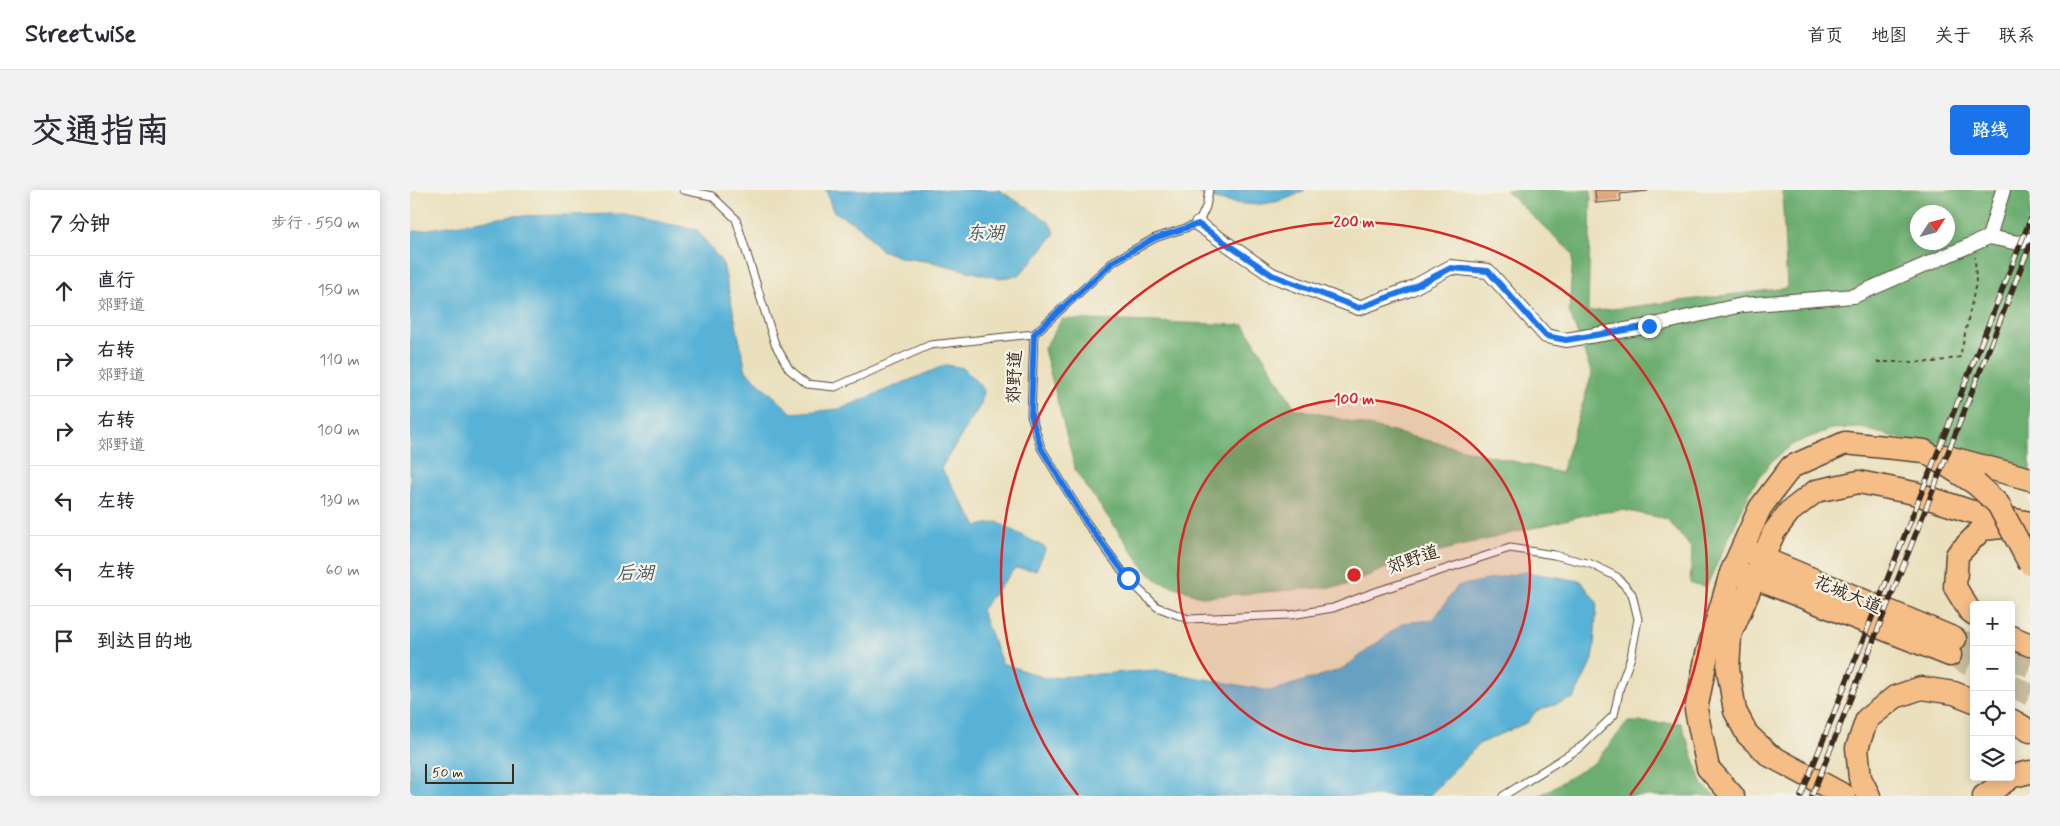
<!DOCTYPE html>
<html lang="zh">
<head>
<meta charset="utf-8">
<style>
	:root { --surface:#fff; --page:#f2f2f3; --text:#2b2b33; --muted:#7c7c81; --line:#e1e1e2; --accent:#1a73e8 }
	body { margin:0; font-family:Mynerve,"LXGW WenKai TC",sans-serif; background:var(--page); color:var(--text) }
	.controls { position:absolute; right:15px; bottom:15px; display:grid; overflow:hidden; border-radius:5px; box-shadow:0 2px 12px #0003 }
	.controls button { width:45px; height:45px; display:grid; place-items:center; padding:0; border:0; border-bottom:1px solid var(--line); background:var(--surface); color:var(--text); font:25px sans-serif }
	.compass { position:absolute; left:1500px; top:15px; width:45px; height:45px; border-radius:50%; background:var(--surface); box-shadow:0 2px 12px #0003; rotate:54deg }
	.scale { position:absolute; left:15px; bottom:12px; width:89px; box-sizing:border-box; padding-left:5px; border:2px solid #3b2a1e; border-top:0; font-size:14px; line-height:18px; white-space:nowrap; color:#3b2a1e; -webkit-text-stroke:4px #f7f3e8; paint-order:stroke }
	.stop { position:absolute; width:15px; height:15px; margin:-11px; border:4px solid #1a73e8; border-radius:50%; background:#fff }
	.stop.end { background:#1a73e8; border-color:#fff; box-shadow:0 1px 5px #0008 }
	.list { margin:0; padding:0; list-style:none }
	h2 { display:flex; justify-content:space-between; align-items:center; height:65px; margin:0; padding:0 20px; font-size:21px }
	h2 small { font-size:16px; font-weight:400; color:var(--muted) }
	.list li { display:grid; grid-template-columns:32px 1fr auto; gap:15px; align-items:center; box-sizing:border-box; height:70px; padding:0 20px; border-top:1px solid var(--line) }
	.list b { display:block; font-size:19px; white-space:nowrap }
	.list p { margin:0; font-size:16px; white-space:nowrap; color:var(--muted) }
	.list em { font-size:16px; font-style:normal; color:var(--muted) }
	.icon { flex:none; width:28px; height:28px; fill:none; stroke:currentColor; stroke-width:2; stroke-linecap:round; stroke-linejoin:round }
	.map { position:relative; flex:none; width:1620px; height:606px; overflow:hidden; border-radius:5px }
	header { display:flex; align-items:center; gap:30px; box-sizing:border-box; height:70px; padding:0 25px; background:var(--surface); border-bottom:1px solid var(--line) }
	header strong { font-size:24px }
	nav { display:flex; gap:28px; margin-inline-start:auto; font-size:18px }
	.intro { display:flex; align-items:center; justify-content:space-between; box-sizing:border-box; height:120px; padding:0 30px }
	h1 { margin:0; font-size:35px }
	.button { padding:12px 22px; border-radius:5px; background:var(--accent); color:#fff; font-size:18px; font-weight:700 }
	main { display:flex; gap:30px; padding:0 30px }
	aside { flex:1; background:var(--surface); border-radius:5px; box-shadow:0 2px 12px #0003 }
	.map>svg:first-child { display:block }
	.forest { fill:#6cad70; stroke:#546c47; fill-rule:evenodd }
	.water { fill:#59b2d7; stroke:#4a6e7a }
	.building { fill:#d89967 }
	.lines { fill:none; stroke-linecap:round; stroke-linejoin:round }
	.primary-tunnel { stroke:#c7bc9d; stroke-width:22; stroke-dasharray:22 11; stroke-linecap:butt }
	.lane-casing { stroke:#554536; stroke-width:9 }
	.street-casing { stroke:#554536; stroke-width:16 }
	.primary-casing { stroke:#554536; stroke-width:25 }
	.path { stroke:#554536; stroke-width:2; stroke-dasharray:4 4; stroke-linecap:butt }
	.lane { stroke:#fff; stroke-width:7 }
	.street { stroke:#fff; stroke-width:14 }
	.primary { stroke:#f6be87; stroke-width:22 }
	.rail-casing { stroke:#3b2a1e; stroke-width:5.5 }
	.rail { stroke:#f7f3e8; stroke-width:4; stroke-dasharray:11; stroke-linecap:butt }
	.primary-bridge-casing { stroke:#554536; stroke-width:25; stroke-linecap:butt }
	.primary-bridge { stroke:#f6be87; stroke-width:22 }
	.route { stroke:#1a73e8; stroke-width:6 }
	.ring { fill:none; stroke:#d62828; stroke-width:2.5 }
	.labels { text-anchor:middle; stroke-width:4.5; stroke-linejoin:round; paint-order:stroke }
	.street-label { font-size:18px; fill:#3b2a1e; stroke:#f7f3e8 }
	.water-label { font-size:19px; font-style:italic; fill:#465a5f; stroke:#f7f3e8 }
	.centre { fill:#d62828; stroke:#f7f3e8; stroke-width:2.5 }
	.ring-label { font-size:15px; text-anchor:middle; font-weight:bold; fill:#d62828; stroke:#f7f3e8; stroke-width:4.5; stroke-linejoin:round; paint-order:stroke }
</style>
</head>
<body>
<header>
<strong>Streetwise</strong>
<nav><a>首页</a><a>地图</a><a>关于</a><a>联系</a></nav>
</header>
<div class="intro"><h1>交通指南</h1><a class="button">路线</a></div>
<main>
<aside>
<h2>7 分钟<small>步行 · 550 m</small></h2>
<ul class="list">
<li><svg class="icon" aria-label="ahead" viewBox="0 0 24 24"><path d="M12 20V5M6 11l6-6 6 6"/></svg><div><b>直行</b><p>郊野道</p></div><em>150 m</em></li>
<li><svg class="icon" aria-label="right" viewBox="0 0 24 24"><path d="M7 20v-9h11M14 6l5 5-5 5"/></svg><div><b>右转</b><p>郊野道</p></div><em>110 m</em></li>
<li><svg class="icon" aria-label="right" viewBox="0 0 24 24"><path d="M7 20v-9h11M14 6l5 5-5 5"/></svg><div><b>右转</b><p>郊野道</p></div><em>100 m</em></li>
<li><svg class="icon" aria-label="left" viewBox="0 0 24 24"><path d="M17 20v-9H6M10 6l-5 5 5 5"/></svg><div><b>左转</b></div><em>130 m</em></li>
<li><svg class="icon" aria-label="left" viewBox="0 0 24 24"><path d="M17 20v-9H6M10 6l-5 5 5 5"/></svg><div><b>左转</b></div><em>60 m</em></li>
<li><svg class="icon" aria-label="arrive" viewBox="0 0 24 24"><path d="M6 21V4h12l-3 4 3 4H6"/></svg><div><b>到达目的地</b></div></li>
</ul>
</aside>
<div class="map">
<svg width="1620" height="606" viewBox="0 0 1620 606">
	<rect width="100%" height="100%" fill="#f7f3e8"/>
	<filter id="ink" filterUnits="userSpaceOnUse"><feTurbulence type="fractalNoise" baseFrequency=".02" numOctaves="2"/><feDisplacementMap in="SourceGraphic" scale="10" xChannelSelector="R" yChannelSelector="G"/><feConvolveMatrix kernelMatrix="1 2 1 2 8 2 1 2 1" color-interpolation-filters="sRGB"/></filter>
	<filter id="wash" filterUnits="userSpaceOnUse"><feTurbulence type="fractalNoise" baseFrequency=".0096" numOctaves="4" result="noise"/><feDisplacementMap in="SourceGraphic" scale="20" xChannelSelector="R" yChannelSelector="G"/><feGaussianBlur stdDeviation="1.12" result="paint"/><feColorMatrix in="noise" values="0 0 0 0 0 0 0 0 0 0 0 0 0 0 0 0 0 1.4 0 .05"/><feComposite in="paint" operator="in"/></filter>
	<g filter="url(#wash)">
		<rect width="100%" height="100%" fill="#eae0bd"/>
		<path class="forest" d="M1095,0H1181L1178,122L1377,98L1372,0H1620V283L1451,238L1421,239L1383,254L1362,271L1343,296L1296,397L1280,393L1282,359L1257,329L1213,320L1179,324L998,369L933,396L793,407L748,391L735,379L666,282L634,159L652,129L834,135L885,218L1151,283L1182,184L1159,121L1163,64ZM1508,22H1538V52H1508Z
			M1218,532L1271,533L1293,595L1306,606H1129L1184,573Z"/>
		<path class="water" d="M416,0H589L638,31L645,43L626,67L608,86L587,88L522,72L492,68L471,60L449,36L423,21Z
			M780,0H895C859,22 816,16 780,0Z
			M210,24L287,40L313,74L336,181L382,223L430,219L536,175L553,178L574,199L571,214L531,278L567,336L587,332L636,358L626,380L605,378L571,420L592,473L634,488L745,480L861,501L933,479L993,433L1023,430L1048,396L1115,382L1171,391L1187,413L1183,469L1164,508L1126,521L1118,532L1069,554L1019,606H0V42L103,26Z"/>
		<g id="blocks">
			<path class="building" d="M1185,0H1238V1L1210,4L1211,11L1186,13Z"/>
		</g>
	</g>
	<g filter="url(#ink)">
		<use href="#blocks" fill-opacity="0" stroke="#554536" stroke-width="1"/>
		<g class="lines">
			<path class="primary-tunnel" d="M1545,449L1564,455
				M1540,465L1564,477
				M1601,469L1620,476
				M1601,495L1620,505"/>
			<defs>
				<path id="lane" d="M273,0L302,6L326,29L365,154L379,179L397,194L425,197L520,155L624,144L704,71L745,48L788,34L796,17L799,0
					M624,144L621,225L631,258L676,332L718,389L747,417L778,429L881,425L923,418L962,403L1100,358L1144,365L1181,374L1207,387L1222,404L1228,429L1221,467L1210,497L1204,525L1171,557L1093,606"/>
				<path id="street" d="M788,34L862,85L949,118L1000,99L1041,77L1078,81L1136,146L1156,150L1239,136L1332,115L1444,106L1579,47L1608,53L1620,50
					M1579,47L1593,0"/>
				<path id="primary" d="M1534,266L1620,289
					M1339,361L1352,368L1545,449
					M1332,385L1345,388L1540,465
					M1564,424L1559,420L1545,397L1547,365L1572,339L1602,336
					M1601,447L1620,455
					M1601,530L1620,541
					M1323,606L1298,578L1286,520L1297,464L1321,383L1350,318L1362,302L1381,277L1435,253L1514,261L1566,294
					M1435,606L1359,565L1337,544L1325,521L1318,479L1320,445L1364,342L1379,322L1406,301L1449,292L1504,303L1559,321L1620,333
					M1459,606L1450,588L1447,558L1457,529L1485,507L1511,498L1544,503L1564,511
					M1574,606L1603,586L1620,582"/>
			</defs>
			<use href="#lane" class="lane-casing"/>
			<use href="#street" class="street-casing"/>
			<use href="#primary" class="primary-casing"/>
			<path class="path" d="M1467,172H1524L1550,167L1566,93L1565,67"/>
			<use href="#lane" class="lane"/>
			<use href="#street" class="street"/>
			<use href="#primary" class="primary"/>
			<defs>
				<path id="rail" d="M1391,606L1620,30
					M1402,606L1620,55"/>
			</defs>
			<use href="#rail" class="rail-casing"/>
			<use href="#rail" class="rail"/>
			<defs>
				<path id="primary-bridge" d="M1566,294L1588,314L1620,374"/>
			</defs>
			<use href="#primary-bridge" class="primary-bridge-casing"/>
			<use href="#primary-bridge" class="primary-bridge"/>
		</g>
	</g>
	<g class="lines" filter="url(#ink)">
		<path class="route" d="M718,388L676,332L631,258L621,225L624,144L704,71L745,48L788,34L862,85L949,118L1000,99L1041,78L1078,81L1136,146L1156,150L1239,136"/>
	</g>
	<circle cx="944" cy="385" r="176" fill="#d62828" fill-opacity=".12"/>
	<g class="ring">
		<circle cx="944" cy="385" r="176"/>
		<path d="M668 605A353 353 0 1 1 1220 605"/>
	</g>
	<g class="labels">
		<g class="street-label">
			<text transform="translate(604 187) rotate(-88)" y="6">郊野道</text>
			<text transform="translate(1003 369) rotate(-19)" y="6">郊野道</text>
			<text transform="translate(1438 404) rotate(23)" y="6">花城大道</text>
		</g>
		<g class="water-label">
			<text x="575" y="49">东湖</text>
			<text x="225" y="389">后湖</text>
		</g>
	</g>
	<circle cx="944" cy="385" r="8" class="centre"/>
	<g class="ring-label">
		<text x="944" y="37">200 m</text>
		<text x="944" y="214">100 m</text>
	</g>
</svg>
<div class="controls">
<button>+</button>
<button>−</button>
<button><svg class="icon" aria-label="locate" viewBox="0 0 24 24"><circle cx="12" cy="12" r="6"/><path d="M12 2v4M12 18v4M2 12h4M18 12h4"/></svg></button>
<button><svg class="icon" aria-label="layers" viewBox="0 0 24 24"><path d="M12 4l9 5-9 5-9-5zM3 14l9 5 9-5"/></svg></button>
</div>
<svg class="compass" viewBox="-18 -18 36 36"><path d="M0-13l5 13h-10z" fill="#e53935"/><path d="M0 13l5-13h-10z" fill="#7c7c81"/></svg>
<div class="scale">50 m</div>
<div class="stop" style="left:718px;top:388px"></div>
<div class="stop end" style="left:1239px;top:136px"></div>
</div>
</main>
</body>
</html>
